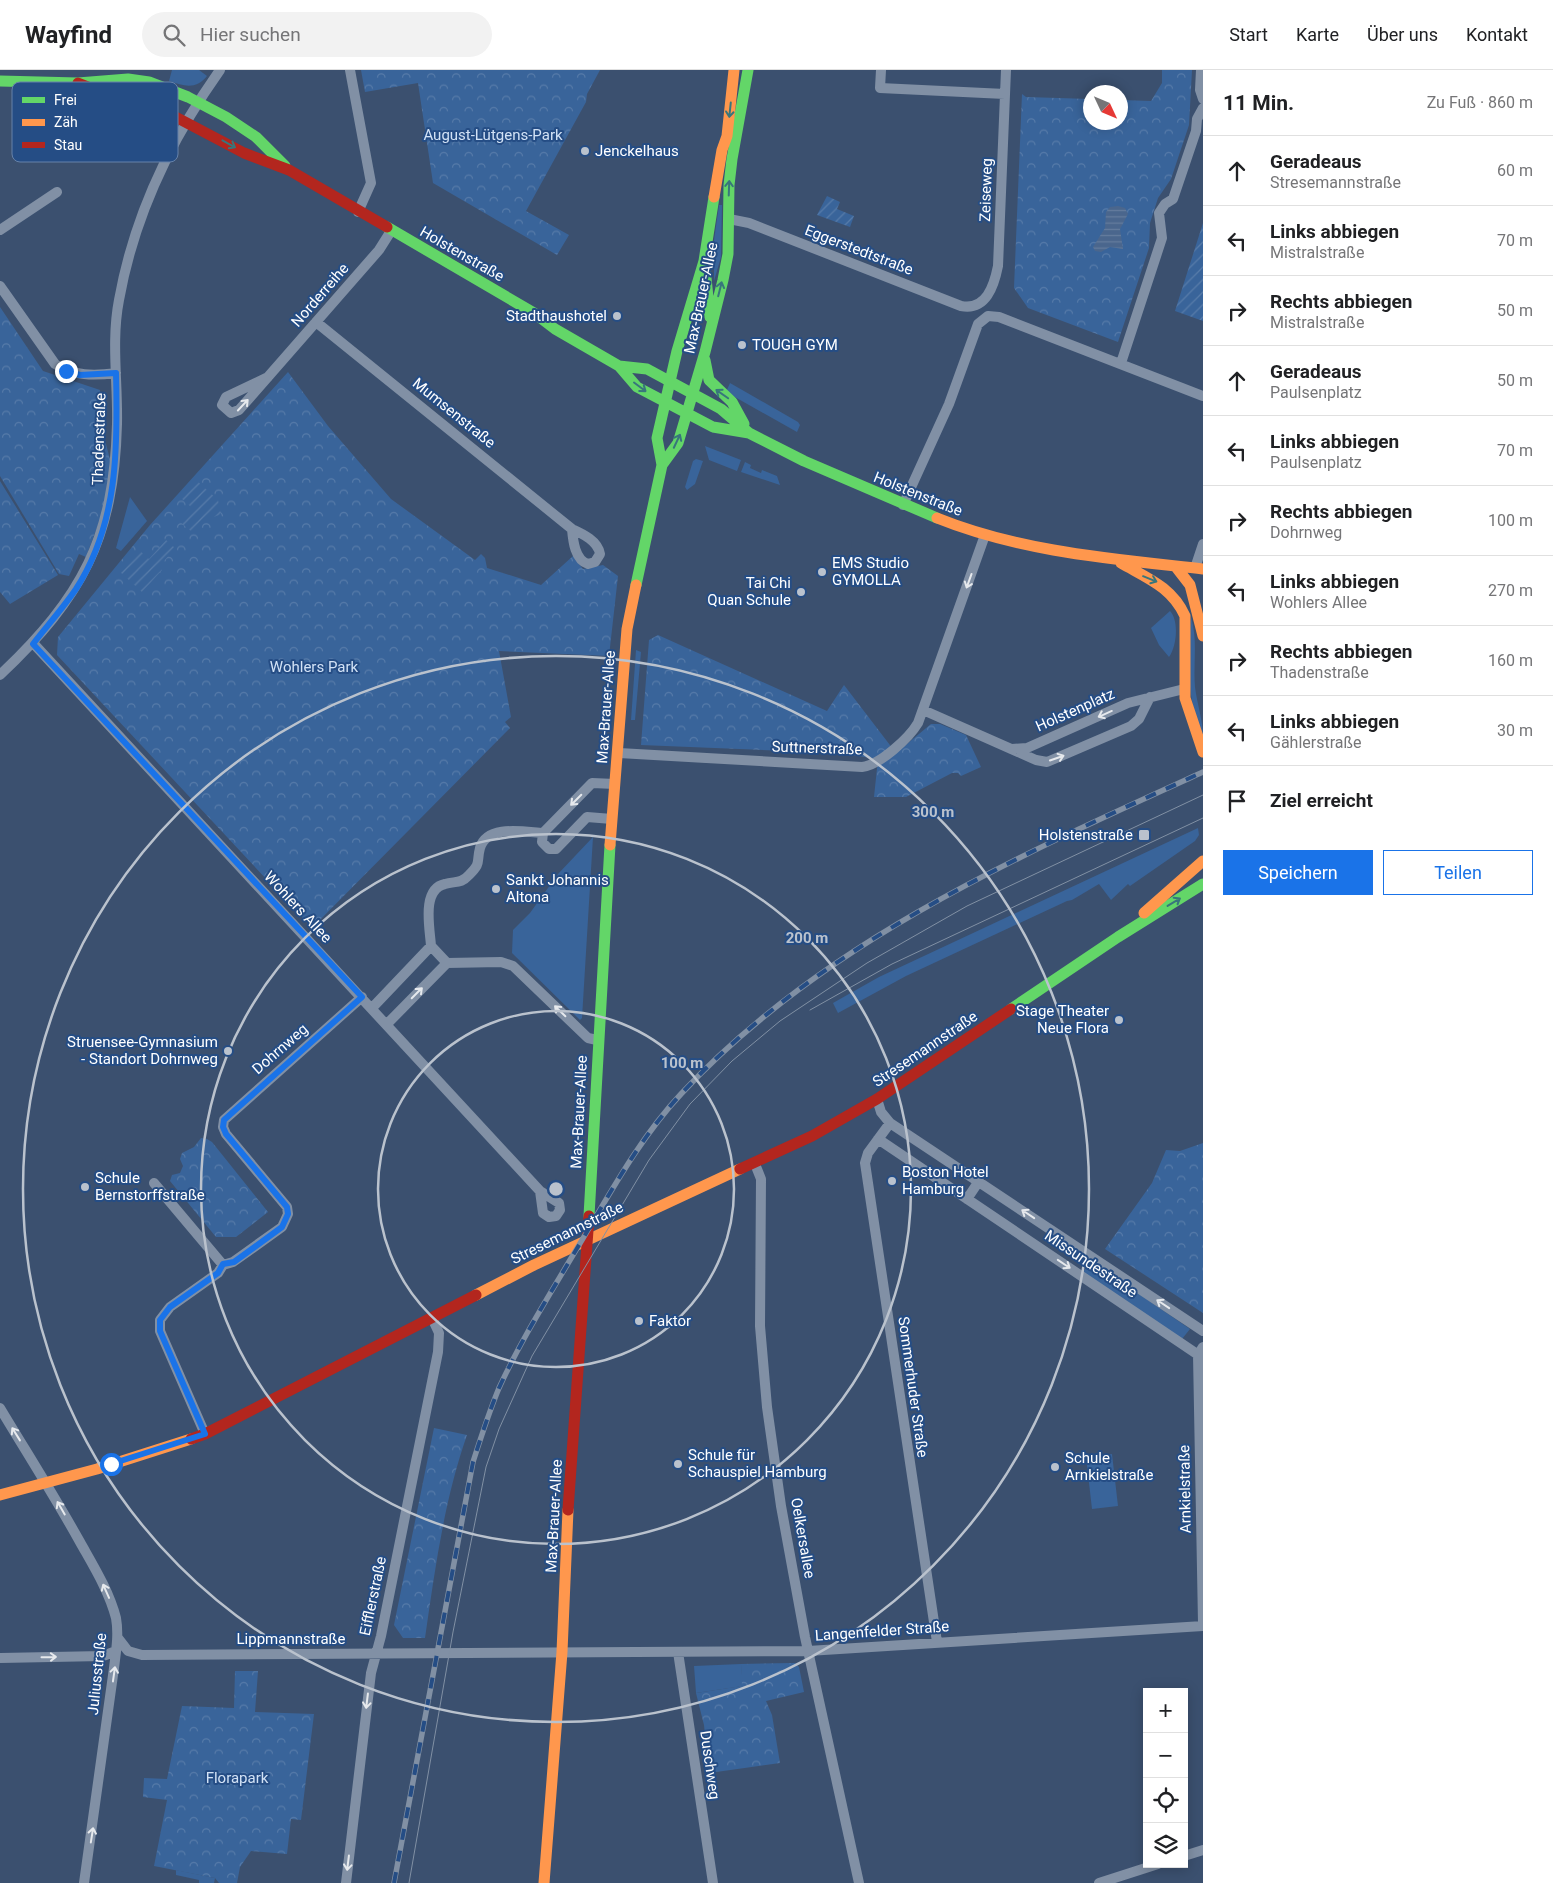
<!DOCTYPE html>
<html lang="de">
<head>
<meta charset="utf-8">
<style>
	:root { --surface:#fff; --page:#f2f2f2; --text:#202124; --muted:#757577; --line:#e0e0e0; --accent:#1a73e8 }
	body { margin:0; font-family:Roboto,sans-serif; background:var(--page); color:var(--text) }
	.controls { position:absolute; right:15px; bottom:15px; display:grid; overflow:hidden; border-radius:0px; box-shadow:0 2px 12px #0003 }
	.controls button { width:45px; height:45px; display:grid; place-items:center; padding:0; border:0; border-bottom:1px solid var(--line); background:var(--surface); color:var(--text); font:25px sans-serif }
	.compass { position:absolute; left:1083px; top:15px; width:45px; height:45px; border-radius:50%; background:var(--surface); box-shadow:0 2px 12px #0003; rotate:134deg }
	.stop { position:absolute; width:15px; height:15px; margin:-11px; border:4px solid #1a73e8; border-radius:50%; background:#fff }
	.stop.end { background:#1a73e8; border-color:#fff; box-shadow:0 1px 5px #0008 }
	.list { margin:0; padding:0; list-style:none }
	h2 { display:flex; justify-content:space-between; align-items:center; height:65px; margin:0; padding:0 20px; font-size:21px }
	h2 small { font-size:16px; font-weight:400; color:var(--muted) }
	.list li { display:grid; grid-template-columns:32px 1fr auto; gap:15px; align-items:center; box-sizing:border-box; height:70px; padding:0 20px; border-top:1px solid var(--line) }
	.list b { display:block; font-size:19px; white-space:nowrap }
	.list p { margin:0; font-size:16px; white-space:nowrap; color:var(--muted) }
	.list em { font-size:16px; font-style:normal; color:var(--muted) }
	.actions { display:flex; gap:10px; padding:15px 20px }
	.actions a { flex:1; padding:11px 0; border:1px solid var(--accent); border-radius:0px; text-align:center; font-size:18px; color:var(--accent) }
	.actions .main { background:var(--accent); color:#fff }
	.icon { flex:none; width:28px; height:28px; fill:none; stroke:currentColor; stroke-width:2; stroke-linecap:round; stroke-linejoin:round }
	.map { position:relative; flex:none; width:1203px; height:1813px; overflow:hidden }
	header { display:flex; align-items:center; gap:30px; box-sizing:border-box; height:70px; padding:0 25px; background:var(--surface); border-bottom:1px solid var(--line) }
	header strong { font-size:24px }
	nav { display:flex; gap:28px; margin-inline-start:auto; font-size:18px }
	.search { width:350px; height:45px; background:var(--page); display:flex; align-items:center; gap:12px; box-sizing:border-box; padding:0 18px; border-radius:28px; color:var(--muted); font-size:19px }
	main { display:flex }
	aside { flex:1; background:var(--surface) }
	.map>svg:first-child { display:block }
	.grass { fill:#39649a }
	.park { fill:url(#park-crowns) }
	.garden { fill:url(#garden-furrows) }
	.water { fill:url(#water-rules) }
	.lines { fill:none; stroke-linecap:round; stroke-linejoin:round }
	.street { stroke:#8190a5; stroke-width:10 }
	.fast { stroke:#63d668; stroke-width:11 }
	.slow { stroke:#ff974d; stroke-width:11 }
	.jam { stroke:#b3261e; stroke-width:11 }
	.tram { stroke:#8190a4; stroke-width:1 }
	.rail-casing { stroke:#8190a4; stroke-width:5.5 }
	.rail { stroke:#254d85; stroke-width:4; stroke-dasharray:11; stroke-linecap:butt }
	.oneway { stroke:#38767c }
	.oneway2 { stroke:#e6e9ed }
	.route { stroke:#1a73e8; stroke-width:6 }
	.ring { fill:none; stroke:#bac2cd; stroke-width:2.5 }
	.poi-dot { fill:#bac2cd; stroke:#254d85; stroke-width:2 }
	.labels { text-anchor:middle; stroke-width:4; stroke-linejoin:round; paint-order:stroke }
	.park-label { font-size:15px; fill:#d2e2f6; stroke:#254d85 }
	.poi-label { font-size:15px; fill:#fff; stroke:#254d85; text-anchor:start }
	.street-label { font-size:15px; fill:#fff; stroke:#254d85 }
	.key { fill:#254d85; stroke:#6682aa; stroke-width:1 }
	.key-label { font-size:14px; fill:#fff }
	.centre { fill:#bac2cd; stroke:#254d85; stroke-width:2.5 }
	.ring-label { font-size:15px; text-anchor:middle; font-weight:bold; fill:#bac2cd; stroke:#254d85; stroke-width:4; stroke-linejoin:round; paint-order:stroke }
</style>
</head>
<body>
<header>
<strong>Wayfind</strong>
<div class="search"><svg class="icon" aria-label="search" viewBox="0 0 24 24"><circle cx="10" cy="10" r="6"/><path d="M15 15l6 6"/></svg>Hier suchen</div>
<nav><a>Start</a><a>Karte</a><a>Über uns</a><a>Kontakt</a></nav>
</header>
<main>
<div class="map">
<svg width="1203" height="1813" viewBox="0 0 1203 1813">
	<defs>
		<pattern id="park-crowns" width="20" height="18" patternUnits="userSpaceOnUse" patternTransform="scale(1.25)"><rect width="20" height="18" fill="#39649a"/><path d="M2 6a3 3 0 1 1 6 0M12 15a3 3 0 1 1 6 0" fill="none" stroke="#577ba9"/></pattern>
		<pattern id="garden-furrows" width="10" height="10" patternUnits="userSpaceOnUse" patternTransform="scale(1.25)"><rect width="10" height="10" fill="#39649a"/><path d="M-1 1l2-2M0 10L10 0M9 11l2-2" fill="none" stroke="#577ba9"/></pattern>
		<pattern id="water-rules" width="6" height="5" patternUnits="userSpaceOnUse" patternTransform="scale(1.25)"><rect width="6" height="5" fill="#4a668d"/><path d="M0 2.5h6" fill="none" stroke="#657d9e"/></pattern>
	</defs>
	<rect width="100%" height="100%" fill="#3b506f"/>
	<path class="grass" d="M172,0H199L207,6C196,20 184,16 169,11Z
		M719,135H722L721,187L714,211V170Z
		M730,313L798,352L800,355L797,362L726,322Z
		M705,376L741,390L737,401L709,390Z
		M696,389L703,391L695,414L687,420L685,417L693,391Z
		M745,392L751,395L750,398L761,403L762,400L777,406L780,415L741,402Z
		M130,427L147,451L121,481L116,478Z
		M1170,541C1179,550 1177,576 1169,587L1159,575L1151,558Z
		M1191,547C1198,570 1193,594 1195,617C1197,634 1203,650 1203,667C1185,623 1188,593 1191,547Z
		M636,580L641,582L635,650H631Z
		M1198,758L1199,765L1195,771L1130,816L1128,814L1111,830L1099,814L1072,830L1067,831L906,906L838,943L833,933L879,907Z
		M593,767L582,948L580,950L512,883L513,860L530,843L558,804Z
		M1091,1191L1190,1259L1182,1269L1083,1202Z
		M1112,1384L1118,1436L1092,1439L1086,1387Z
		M741,1594L743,1616L696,1623L694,1596Z
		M176,1800L215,1808L214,1813H199V1810L176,1805Z"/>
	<path class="park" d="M361,0H600L587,24L586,32L526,141L569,165L557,185L433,113L418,13L365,22Z
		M1162,0H1192L1189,55L1171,109L1158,128L1150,153L1149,178L1118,272L1028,238L1014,218L1022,24L1026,27L1090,29V52H1120L1121,30L1151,31L1162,13Z
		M0,237L43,301L100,320L101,355L112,397L108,428L86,487L79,484L69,506L59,504L0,406Z
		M288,302L328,356L391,429L475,490L481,484L485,488L487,498L541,515L573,486L583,499L603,495L618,506L609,586L499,581L511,647L505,652L510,658L312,858L57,585L58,567L150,455Z
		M0,411L58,505L10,534L0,522Z
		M658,565L827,641L844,615L896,683L931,654H940L966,665L981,697L961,706L958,703H952L906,727H874L878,689L838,683L641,675L649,570Z
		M201,1068L207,1069L212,1072L268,1142L236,1167H216L170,1111L172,1105L180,1103L183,1096L180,1089L182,1083L194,1077Z
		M1203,1073V1243L1105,1179L1152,1113L1166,1080L1180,1081Z
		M434,1358L467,1365C444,1431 435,1499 425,1568H403L394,1555Z
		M795,1593L799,1597L804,1622L766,1631L772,1645L780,1693L709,1703L704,1655L696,1623L742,1616L741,1594Z
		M235,1601H258L255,1642L314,1644L301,1750L291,1749L287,1784L251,1781L240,1797L237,1813H219L215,1808L154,1796L167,1730L143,1727L144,1708L167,1709L182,1636L234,1638Z"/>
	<path class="garden" d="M827,126L840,132L837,139L854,146L850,157L817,145Z
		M1203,153V251L1175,241Z
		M196,410L218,430L221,445L204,448L192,462L179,451L191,437L181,428Z
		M166,470L175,478L159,497L162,500L142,522L119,501L138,479L149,489Z"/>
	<path class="water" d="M1118,136L1125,138L1128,144L1120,159L1123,179L1110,177L1101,182L1095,181L1093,177L1105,158L1106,142L1110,137Z"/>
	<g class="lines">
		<path class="street" d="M350,0L371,113L358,142
			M881,0L880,18L1005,24
			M1201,0L1200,20L1203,29
			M729,149L749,153L961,236C986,241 994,216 998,196L1006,0
			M0,160L57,122
			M0,216L55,294C75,306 93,306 116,303
			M316,252L572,459C583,464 598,471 600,484L595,492L588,494C575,490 573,471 572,459
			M1121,293L1162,168L1159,143L1165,134L1173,129L1196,61L1197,49L1203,38
			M268,307L226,327L222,335L231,343L239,340L379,180L391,161
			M903,435L949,334L978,254L988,246L999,247L1203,326
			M1195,498L1203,474
			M33,573L540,1121L559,1133L560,1140L556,1146L549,1147L543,1143L540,1121
			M0,605C82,527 114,469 117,354C118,313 111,271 119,230C134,146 171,69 220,0
			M923,640L1036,690L1047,692L1131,656L1139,649L1150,627
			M1012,679L1027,678L1128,633L1184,619
			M619,683L862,697C880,695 909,668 918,653L985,465
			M612,749L587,747L556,779H549L542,772L543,763L592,713L615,714
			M447,893L431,876C430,859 421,819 445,814C455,811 461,814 469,805C482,792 476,793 480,778C487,754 525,762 543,763
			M372,938L431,876
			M387,954L447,893L501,892L513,896L588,968L597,970
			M877,1029L881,1042L890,1053L1203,1261
			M890,1053L868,1083L865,1093L937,1572
			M878,1069L1203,1288
			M755,1094L761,1109L760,1256L767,1337L781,1436L805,1567L859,1813
			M154,1113L223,1195L233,1192L282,1157L288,1144L287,1137L226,1064L223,1057L224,1050L362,927
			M967,1129L979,1111
			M1203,1277L1198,1285L1203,1553
			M0,1338C27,1383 55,1427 80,1472C94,1497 109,1521 116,1548C119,1565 116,1581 114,1598L84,1813
			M205,1364L160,1261V1250L170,1237L218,1203L223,1195
			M118,1568L128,1581L142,1585L808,1581L1203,1556
			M678,1582L713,1813
			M0,1588L103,1586L116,1581
			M1184,1786L1203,1780
			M346,1813L371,1603L381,1566L438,1282L439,1263L432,1248
			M1099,1813L1158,1794"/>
		<path class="fast" d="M0,11L78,13L128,9L149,12L188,27L226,47L256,67L285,96
			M387,157L534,243L555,259L619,296L637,317L713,357L749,363
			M705,198L710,247
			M705,290L709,310L732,332L744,354
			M619,296L647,299L721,339L749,363L804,391L937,448
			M662,395L678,373L705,282L723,210L728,184L729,115L732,89L748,0
			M636,515L662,395L657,368L677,281L704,191L714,127
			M1011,939L1118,867L1203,814
			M589,1146L610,775"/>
		<path class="slow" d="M714,127L722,80L727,66L734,0
			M937,448C1021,482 1114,489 1203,499
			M1121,493C1147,508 1172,517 1185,546V628L1203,682
			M1176,497L1190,515L1203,566
			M610,775L627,559L636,515
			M1144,843L1203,791
			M476,1225L534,1195L740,1099
			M0,1425L97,1399L191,1369
			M544,1813L562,1582L568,1440"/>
		<path class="jam" d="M78,13L119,29L168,43L244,83L289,100L387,157
			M740,1099L812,1066L877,1029L1011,939
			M191,1369L205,1364L476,1225
			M568,1440L589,1146"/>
		<path class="tram" d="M810,940L892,894L1203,748
			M409,1813L453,1562L486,1397L499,1359L532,1286L649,1090L690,1034L732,991L780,951L867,893L967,836L1203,725"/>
		<defs>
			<path id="rail" d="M394,1813L473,1392C481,1367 489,1342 499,1318C520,1272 547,1229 573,1185C606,1131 637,1071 681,1024C821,873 1018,786 1203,702"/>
		</defs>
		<use href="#rail" class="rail-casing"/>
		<use href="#rail" class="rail"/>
	</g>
	<defs><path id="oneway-shaft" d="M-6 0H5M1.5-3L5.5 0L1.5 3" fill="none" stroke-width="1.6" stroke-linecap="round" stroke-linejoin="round" transform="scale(1.25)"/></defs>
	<g class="oneway">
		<use href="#oneway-shaft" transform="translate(730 40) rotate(96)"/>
		<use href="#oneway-shaft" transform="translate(229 74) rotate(29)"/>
		<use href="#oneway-shaft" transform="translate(729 118) rotate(-88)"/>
		<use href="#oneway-shaft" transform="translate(720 219) rotate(-76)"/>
		<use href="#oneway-shaft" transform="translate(640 317) rotate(37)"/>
		<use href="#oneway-shaft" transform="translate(722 324) rotate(-145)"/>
		<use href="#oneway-shaft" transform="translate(677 371) rotate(-65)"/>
		<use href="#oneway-shaft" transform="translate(1150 509) rotate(22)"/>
		<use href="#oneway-shaft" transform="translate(1174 832) rotate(-31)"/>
	</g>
	<g class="oneway2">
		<use href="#oneway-shaft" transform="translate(243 335) rotate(-47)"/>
		<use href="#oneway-shaft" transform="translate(969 511) rotate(110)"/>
		<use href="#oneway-shaft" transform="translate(1105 644) rotate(156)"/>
		<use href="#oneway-shaft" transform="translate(1057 688) rotate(-19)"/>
		<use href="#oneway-shaft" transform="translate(576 730) rotate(135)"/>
		<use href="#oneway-shaft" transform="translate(417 923) rotate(-45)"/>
		<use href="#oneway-shaft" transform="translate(560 941) rotate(-136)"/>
		<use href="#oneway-shaft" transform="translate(1028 1144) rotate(-146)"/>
		<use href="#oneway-shaft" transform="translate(1064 1194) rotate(34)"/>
		<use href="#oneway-shaft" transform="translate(1163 1234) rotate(-146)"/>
		<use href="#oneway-shaft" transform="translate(16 1364) rotate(-122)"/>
		<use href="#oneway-shaft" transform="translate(61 1438) rotate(-120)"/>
		<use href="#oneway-shaft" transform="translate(106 1521) rotate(-114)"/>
		<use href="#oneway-shaft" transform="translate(49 1587) rotate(-1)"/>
		<use href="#oneway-shaft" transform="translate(114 1604) rotate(-82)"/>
		<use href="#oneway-shaft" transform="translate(367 1631) rotate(97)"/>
		<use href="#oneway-shaft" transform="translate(92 1765) rotate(-81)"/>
		<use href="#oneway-shaft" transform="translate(348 1793) rotate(97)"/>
	</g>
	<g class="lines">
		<path class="route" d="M66,301L80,305L116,303C118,378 118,454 76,519C63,538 47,556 33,574L362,927L224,1050L223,1057L226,1064L287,1137L288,1144L282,1157L234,1192L223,1194L218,1203L170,1237L160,1250V1261L205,1364L111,1394"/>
	</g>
	<g class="ring">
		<circle cx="556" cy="1119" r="178"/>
		<circle cx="556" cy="1119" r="355"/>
		<circle cx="556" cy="1119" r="533"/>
	</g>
	<g class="poi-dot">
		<circle cx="585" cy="81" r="5"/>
		<circle cx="617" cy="246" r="5"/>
		<circle cx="742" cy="275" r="5"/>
		<circle cx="822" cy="502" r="5"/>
		<circle cx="801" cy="522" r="5"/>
		<rect x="1138" y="759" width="12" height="12" rx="2.5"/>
		<circle cx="496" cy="819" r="5"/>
		<circle cx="1119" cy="950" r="5"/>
		<circle cx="228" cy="981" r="5"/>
		<circle cx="892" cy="1111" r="5"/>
		<circle cx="85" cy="1117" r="5"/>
		<circle cx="639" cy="1251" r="5"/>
		<circle cx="678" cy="1394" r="5"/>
		<circle cx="1055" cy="1397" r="5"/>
	</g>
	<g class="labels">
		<g class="park-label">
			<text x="493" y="70">August-Lütgens-Park</text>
			<text x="314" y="602">Wohlers Park</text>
			<text x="237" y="1713">Florapark</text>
		</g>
		<g class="poi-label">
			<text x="595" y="86">Jenckelhaus</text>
			<text x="607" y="251" text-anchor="end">Stadthaushotel</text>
			<text x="752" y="280">TOUGH GYM</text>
			<text x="832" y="498">EMS Studio<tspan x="832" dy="17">GYMOLLA</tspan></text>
			<text x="791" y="518" text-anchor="end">Tai Chi<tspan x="791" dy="17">Quan Schule</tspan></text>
			<text x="1133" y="770" text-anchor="end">Holstenstraße</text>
			<text x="506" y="815">Sankt Johannis<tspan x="506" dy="17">Altona</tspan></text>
			<text x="1109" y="946" text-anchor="end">Stage Theater<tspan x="1109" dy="17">Neue Flora</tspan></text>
			<text x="218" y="977" text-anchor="end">Struensee-Gymnasium<tspan x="218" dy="17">- Standort Dohrnweg</tspan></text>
			<text x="902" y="1107">Boston Hotel<tspan x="902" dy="17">Hamburg</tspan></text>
			<text x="95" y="1113">Schule<tspan x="95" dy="17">Bernstorffstraße</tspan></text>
			<text x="649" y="1256">Faktor</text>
			<text x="688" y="1390">Schule für<tspan x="688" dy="17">Schauspiel Hamburg</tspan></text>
			<text x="1065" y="1393">Schule<tspan x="1065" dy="17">Arnkielstraße</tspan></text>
		</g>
		<g class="street-label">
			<text transform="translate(986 120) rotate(-88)" y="5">Zeiseweg</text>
			<text transform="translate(859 180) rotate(21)" y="5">Eggerstedtstraße</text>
			<text transform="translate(462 184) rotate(30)" y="5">Holstenstraße</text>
			<text transform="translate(320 225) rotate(-49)" y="5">Norderreihe</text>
			<text transform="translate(701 228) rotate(-78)" y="5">Max-Brauer-Allee</text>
			<text transform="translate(454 343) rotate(39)" y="5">Mumsenstraße</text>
			<text transform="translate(99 369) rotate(-88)" y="5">Thadenstraße</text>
			<text transform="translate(918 424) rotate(22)" y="5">Holstenstraße</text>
			<text transform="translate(606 637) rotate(-86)" y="5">Max-Brauer-Allee</text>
			<text transform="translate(1075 640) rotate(-24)" y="5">Holstenplatz</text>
			<text transform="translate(817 678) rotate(2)" y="5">Suttnerstraße</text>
			<text transform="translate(298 837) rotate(47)" y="5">Wohlers Allee</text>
			<text transform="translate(280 979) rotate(-41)" y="5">Dohrnweg</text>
			<text transform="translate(925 979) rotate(-34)" y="5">Stresemannstraße</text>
			<text transform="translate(579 1042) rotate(-87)" y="5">Max-Brauer-Allee</text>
			<text transform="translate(567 1163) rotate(-26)" y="5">Stresemannstraße</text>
			<text transform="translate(1091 1194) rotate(34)" y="5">Missundestraße</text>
			<text transform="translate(913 1317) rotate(82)" y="5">Sommerhuder Straße</text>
			<text transform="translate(1185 1419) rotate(-91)" y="5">Arnkielstraße</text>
			<text transform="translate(554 1446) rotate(-87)" y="5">Max-Brauer-Allee</text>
			<text transform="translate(803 1468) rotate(80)" y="5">Oelkersallee</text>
			<text transform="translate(373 1526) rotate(-78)" y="5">Eifflerstraße</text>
			<text transform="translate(882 1561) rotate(-4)" y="5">Langenfelder Straße</text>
			<text x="291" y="1574">Lippmannstraße</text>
			<text transform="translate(97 1604) rotate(-84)" y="5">Juliusstraße</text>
			<text transform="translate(710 1695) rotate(82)" y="5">Duschweg</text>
		</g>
	</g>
	<rect x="12" y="12" width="166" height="80" rx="8" class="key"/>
	<rect x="22" y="27" width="23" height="6" fill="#63d668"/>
	<rect x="22" y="49" width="23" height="7" fill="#ff974d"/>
	<rect x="22" y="72" width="23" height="6" fill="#b3261e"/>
	<g class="key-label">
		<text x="54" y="35">Frei</text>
		<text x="54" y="57">Zäh</text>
		<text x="54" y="80">Stau</text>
	</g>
	<circle cx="556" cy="1119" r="8" class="centre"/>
	<g class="ring-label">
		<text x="933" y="747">300 m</text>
		<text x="807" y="873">200 m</text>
		<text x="682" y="998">100 m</text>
	</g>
</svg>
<div class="controls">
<button>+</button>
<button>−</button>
<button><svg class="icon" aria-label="locate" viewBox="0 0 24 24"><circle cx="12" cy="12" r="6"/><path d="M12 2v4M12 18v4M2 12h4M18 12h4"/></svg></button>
<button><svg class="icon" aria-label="layers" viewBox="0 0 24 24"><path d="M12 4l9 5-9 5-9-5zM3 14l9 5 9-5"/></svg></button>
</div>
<svg class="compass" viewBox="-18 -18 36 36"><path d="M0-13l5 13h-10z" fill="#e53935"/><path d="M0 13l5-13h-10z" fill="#757577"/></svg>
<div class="stop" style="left:111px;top:1394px"></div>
<div class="stop end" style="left:66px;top:301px"></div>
</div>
<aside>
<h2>11 Min.<small>Zu Fuß · 860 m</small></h2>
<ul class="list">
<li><svg class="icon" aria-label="ahead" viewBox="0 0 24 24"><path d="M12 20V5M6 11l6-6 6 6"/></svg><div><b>Geradeaus</b><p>Stresemannstraße</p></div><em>60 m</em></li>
<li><svg class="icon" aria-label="left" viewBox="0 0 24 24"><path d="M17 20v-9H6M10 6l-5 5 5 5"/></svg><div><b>Links abbiegen</b><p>Mistralstraße</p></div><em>70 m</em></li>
<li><svg class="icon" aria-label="right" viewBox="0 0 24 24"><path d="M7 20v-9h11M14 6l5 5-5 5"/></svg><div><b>Rechts abbiegen</b><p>Mistralstraße</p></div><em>50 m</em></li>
<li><svg class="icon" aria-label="ahead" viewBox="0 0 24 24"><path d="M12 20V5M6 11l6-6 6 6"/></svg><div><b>Geradeaus</b><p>Paulsenplatz</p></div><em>50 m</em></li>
<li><svg class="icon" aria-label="left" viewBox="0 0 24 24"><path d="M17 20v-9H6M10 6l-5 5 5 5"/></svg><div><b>Links abbiegen</b><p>Paulsenplatz</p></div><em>70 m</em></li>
<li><svg class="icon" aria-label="right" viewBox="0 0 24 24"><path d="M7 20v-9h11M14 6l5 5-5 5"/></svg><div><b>Rechts abbiegen</b><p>Dohrnweg</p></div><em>100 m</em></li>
<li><svg class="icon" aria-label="left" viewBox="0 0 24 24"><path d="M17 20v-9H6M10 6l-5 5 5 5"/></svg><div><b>Links abbiegen</b><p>Wohlers Allee</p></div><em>270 m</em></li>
<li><svg class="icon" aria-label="right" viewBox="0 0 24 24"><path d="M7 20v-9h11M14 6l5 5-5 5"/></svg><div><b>Rechts abbiegen</b><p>Thadenstraße</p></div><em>160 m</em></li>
<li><svg class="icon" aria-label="left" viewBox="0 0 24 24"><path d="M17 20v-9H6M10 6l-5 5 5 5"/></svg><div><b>Links abbiegen</b><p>Gählerstraße</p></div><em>30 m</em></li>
<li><svg class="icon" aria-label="arrive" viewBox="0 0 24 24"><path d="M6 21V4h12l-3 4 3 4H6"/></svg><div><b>Ziel erreicht</b></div></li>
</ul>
<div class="actions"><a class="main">Speichern</a><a>Teilen</a></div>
</aside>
</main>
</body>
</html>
